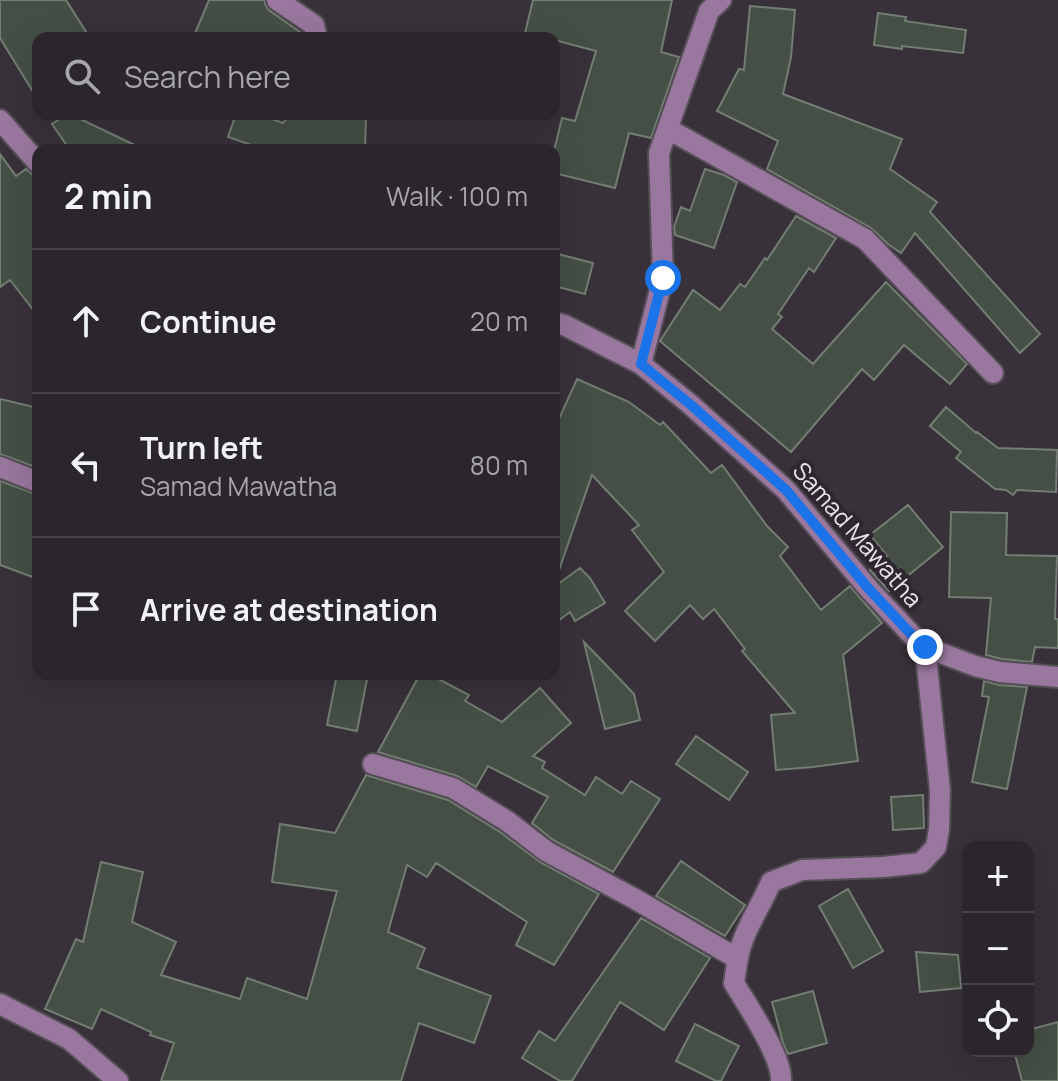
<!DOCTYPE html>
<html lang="en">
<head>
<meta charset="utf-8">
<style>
	:root { --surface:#2b252c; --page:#373138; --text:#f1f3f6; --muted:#a6a5a9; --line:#474248 }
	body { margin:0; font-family:Manrope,sans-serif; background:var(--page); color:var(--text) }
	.controls { position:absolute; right:24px; bottom:24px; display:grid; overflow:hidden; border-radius:16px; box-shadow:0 8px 32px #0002 }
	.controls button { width:72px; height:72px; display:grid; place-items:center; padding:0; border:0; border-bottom:2px solid var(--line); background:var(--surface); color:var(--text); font:40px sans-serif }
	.stop { position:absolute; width:24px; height:24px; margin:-18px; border:6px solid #1a73e8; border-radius:50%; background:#fff }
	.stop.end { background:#1a73e8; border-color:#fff; box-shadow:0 2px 8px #0008 }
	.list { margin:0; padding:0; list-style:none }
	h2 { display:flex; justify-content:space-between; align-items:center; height:104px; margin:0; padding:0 32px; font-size:34px }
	h2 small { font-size:26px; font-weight:400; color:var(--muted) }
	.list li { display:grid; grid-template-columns:52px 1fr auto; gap:24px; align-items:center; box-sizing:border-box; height:144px; padding:0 32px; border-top:2px solid var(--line) }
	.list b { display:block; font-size:30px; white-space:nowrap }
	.list p { margin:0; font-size:26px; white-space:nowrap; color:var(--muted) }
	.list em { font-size:26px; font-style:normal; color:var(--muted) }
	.icon { flex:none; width:44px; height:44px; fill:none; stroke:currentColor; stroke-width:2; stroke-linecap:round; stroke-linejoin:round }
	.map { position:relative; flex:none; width:1058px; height:1081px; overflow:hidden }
	.search { position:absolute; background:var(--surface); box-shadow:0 8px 32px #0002; left:32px; top:32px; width:528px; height:88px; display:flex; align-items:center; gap:20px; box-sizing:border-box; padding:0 28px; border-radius:16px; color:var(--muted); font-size:30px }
	.panel { position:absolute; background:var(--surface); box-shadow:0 8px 32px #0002; left:32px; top:144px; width:528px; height:536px; border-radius:16px }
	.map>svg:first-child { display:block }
	.building { fill:#454f45; stroke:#737e73; stroke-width:2 }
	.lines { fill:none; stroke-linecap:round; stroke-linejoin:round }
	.minor-casing { stroke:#554e56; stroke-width:24 }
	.minor { stroke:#99779e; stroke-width:20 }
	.route { stroke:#1a73e8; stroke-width:10 }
	.labels { text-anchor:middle; stroke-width:8; stroke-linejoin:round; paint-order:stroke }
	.street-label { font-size:24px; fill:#e9e4ea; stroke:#2f2730 }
</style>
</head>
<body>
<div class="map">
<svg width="1058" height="1081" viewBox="0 0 1058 1081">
	<rect width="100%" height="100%" fill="#39313a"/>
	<path class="building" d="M0,0H66L90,38H38V100L0,38Z
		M209,0H264L266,6L270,11L300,32L297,38H193Z
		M533,0H672L661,52L679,57L651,138L629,133L615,188L554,173V151L562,118L575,121L596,51L554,40V38H544L525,33Z
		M750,6L795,10L791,57L783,94L902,139L890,169L937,202L930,212L1040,334L1020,353L915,233L901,253L888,244L871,228L767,169L778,141L717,111L739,69L744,70Z
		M878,13L906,17L905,21L966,30L963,53L902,46V49L874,45Z
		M67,114H70L145,150H70L52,124Z
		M236,114H257L283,123L290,114H366L365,150H266L228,137Z
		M0,154L16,176L26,169L33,175L38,176V316L10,280L0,287Z
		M705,169L724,175L737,182L714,248L675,235L674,227L681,207L690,211Z
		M796,216L836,238L814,272L809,268L778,314L782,317L772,329L813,364L886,282L967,364L950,384L904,345L874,380L862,369L791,452L660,341L693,290L720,310L740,284L745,287L765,258L767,260Z
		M554,253L593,263L585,294L554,286Z
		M577,379L629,402L660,425L663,422L711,473L722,465L767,526L788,547L780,556L821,610L850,586L882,623L843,655L858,761L813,767L776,770L771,715L795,713L742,651L745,649L714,609L703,619L690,605L655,641L625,611L664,572L632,530L639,525L592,475L558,573L554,572V430Z
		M0,399L38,408V468L0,454Z
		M946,407L976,433L977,432L998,448L1057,450L1056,492L1017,490L1013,495L1006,490L995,489L956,458L961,452L930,426Z
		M0,481L38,495V579L0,565Z
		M908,505L943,547L889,591L870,570L887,556L870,535Z
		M951,512L1007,513L1006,555L1057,556L1055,619H1058V648L1035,647L1032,662L1002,659L986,655L991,598L949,597Z
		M580,568L590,578L605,603L575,621L570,612L554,624V587Z
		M584,642L634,694L640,720L605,729Z
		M337,674H368L357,731L327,725Z
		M420,674H429L469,695L465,701L502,722L540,688L571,723L533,756L545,762L542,768L585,795L596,777L622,794L631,781L660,799L613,872L553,840L532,823L548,797L488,766L476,787L457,776L378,752Z
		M984,681L999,685L1027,687L1007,789L972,782L989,697L982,696Z
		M696,736L748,772L729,800L676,764Z
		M366,775L448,800L500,832L540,862L599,894L554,965L516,945L527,922L436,863L427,877L407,865L388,932L425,948L417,968L491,996L474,1043L419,1023L401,1081H161L174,1043L150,1035L151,1032L101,1009L92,1029L45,1009L76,939L83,942L101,862L143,872L132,922L176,942L161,975L240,999L247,978L307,999L337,891L272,882L280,824L335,833Z
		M923,795L924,828L893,830L891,797Z
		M681,861L745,905L725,936L656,896Z
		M848,889L883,951L853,968L819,906Z
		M641,918L710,958L664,1030L620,1002L572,1081H560L522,1058L539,1031L555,1041Z
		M916,952L958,955L961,988L920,992Z
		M813,991L827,1043L788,1054L783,1043L772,1002Z
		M1058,1022V1081H1022L1014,1051H1028V1030Z
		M695,1024L739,1046L721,1081H716L676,1061Z"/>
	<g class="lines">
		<defs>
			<path id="minor" d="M277,0L314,25L317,38
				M0,120L38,163
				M668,129L865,239L993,373
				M554,322L564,325L641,364L691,405L786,490L868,588L911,634L925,647L975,666L1000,672L1058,677
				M641,364L663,278L659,153L709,11L721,0
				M0,467L38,482
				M373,764L453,788L507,821L546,851L635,899L738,959
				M0,1004L69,1039L118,1081
				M781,1081C783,1058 747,1005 734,983C736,971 737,958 741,946C748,923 762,904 771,882L802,870L883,867L921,863L936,847L939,829L940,790L925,647"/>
		</defs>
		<use href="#minor" class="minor-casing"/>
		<use href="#minor" class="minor"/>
	</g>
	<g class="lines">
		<path class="route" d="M663,278L641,364L691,405L786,490L868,588L911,634L925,647"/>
	</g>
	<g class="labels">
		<g class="street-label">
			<text transform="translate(857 535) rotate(49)" y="8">Samad Mawatha</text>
		</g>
	</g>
</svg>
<div class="controls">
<button>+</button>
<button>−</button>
<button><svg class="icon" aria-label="locate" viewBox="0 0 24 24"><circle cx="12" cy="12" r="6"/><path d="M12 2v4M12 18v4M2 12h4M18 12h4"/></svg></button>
</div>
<div class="stop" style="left:663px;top:278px"></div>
<div class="stop end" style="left:925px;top:647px"></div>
<div class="search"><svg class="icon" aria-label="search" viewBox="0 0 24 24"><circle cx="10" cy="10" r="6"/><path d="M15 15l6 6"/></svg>Search here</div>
<section class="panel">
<h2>2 min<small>Walk · 100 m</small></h2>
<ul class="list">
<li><svg class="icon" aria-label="ahead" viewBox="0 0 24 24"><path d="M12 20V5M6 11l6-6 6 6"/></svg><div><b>Continue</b></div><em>20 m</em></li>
<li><svg class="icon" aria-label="left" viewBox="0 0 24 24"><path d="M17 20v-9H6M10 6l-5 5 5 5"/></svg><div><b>Turn left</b><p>Samad Mawatha</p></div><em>80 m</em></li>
<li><svg class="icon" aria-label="arrive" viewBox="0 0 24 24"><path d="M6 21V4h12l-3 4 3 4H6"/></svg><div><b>Arrive at destination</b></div></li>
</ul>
</section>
</div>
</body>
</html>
